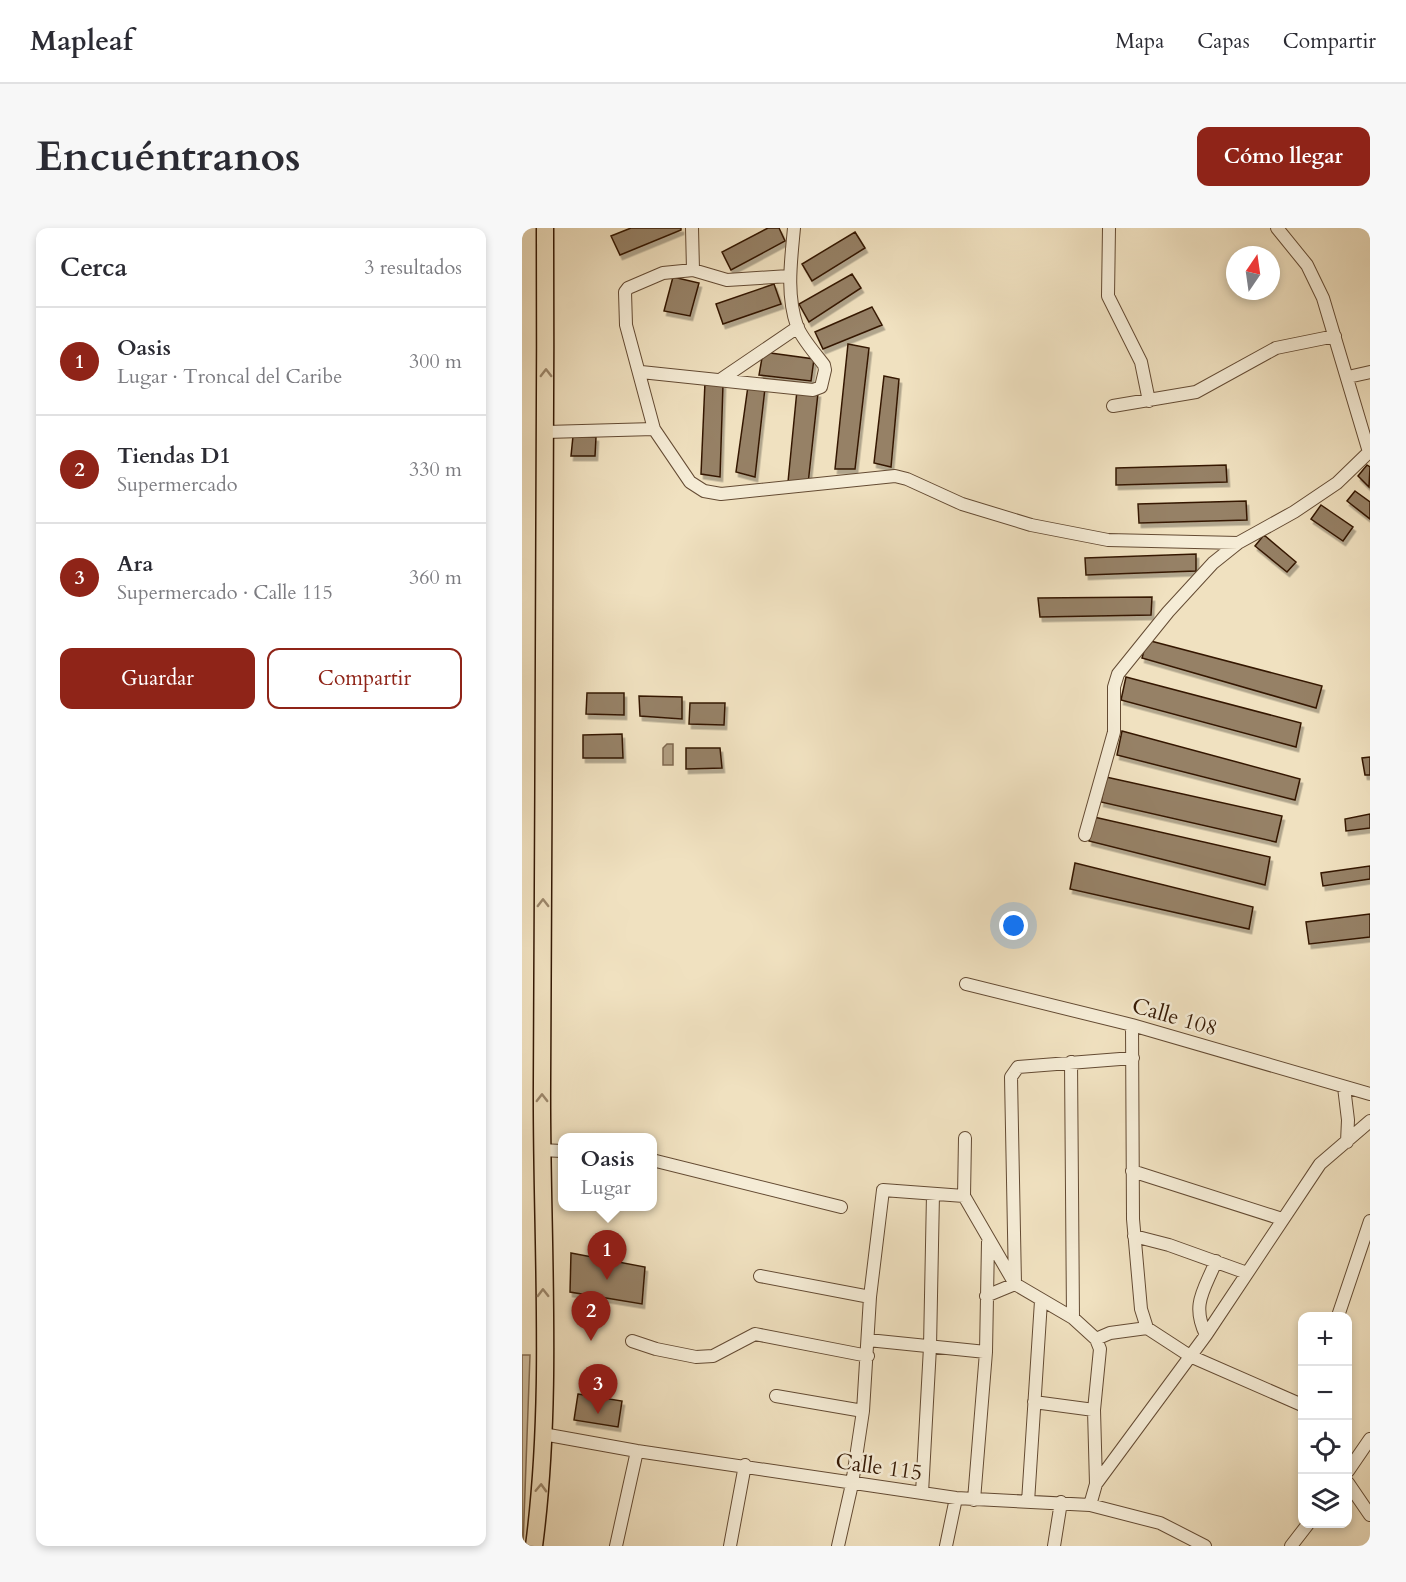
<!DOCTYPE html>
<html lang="es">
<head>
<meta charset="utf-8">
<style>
	:root { --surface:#fff; --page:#f7f7f7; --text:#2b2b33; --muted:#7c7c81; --line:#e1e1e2; --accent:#8f2418 }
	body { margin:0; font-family:Cardo,serif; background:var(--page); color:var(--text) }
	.controls { position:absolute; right:18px; bottom:18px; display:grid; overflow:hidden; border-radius:12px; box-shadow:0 3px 9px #0003 }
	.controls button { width:54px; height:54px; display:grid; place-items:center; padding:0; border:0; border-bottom:2px solid var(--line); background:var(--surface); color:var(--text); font:30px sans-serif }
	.compass { position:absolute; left:704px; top:18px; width:54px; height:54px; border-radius:50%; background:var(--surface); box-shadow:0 3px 9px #0003; rotate:13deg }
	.you { position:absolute; left:492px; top:698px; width:21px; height:21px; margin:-15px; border:4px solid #fff; border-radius:50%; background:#1a73e8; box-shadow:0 0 0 9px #1a73e833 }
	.badge { display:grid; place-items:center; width:39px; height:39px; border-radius:50%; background:var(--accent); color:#fff; font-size:20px; font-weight:700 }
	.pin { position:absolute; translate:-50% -50px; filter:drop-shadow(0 2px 3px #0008) }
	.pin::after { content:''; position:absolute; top:32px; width:21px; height:18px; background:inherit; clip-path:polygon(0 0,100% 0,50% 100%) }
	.popup { position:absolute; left:36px; top:905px; width:99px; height:78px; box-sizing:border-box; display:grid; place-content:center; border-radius:12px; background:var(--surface); filter:drop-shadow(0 2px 4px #0005); font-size:20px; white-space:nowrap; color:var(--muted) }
	.popup b { font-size:22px; color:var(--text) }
	.popup::after { content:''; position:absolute; left:50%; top:100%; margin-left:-12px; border:12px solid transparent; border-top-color:var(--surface) }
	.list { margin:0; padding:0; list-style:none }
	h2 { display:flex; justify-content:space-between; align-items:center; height:78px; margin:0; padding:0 24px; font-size:26px }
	h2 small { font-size:20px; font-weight:400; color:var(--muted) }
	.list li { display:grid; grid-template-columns:39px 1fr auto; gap:18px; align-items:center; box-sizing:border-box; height:108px; padding:0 24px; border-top:2px solid var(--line) }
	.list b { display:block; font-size:22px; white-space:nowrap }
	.list p { margin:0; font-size:20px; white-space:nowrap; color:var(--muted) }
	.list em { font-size:20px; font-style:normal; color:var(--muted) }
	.actions { display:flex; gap:12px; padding:18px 24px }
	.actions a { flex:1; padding:14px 0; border:2px solid var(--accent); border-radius:12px; text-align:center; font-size:21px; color:var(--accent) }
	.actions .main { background:var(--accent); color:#fff }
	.icon { flex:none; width:33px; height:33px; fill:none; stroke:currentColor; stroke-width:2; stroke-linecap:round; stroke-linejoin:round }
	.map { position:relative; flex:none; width:848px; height:1318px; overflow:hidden; border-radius:12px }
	header { display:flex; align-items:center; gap:36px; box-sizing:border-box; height:84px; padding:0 30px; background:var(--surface); border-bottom:2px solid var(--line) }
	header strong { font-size:28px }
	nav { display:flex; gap:33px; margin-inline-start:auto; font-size:21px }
	.intro { display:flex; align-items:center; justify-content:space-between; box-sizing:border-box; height:144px; padding:0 36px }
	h1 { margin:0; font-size:42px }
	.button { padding:15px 27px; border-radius:12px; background:var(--accent); color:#fff; font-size:21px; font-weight:700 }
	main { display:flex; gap:36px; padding:0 36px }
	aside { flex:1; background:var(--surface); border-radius:12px; box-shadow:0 3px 9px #0003 }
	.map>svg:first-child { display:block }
	.green { fill:#d0bfa0; stroke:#826c52; stroke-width:1.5 }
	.water { fill:#b09d80; stroke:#7f684e; stroke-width:1.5 }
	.building { fill:#968166; stroke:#351904; stroke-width:1.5; filter:url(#shadow) }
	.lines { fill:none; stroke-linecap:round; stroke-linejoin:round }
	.minor-casing { stroke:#644b33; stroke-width:14 }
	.highway-casing { stroke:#351904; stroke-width:19 }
	.minor { stroke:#f5ecd6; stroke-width:12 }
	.highway { stroke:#f0e1c0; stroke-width:16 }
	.oneway { stroke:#9c876b }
	.labels { text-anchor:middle; stroke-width:5; stroke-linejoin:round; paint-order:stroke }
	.street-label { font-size:22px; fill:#351904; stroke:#f5ecd6 }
</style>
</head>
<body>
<header>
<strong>Mapleaf</strong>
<nav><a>Mapa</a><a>Capas</a><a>Compartir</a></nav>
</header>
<div class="intro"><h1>Encuéntranos</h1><a class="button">Cómo llegar</a></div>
<main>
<aside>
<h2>Cerca<small>3 resultados</small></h2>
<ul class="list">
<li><span class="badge">1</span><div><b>Oasis</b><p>Lugar · Troncal del Caribe</p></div><em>300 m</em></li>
<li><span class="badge">2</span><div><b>Tiendas D1</b><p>Supermercado</p></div><em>330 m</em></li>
<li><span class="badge">3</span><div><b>Ara</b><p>Supermercado · Calle 115</p></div><em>360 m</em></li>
</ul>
<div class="actions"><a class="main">Guardar</a><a>Compartir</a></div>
</aside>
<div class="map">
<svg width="848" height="1318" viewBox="0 0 848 1318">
	<defs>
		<filter id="shadow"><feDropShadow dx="2.5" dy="4.5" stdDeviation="0" flood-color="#0004"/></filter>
	</defs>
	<rect width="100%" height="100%" fill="#f0e1c0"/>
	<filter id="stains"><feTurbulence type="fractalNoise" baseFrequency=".00333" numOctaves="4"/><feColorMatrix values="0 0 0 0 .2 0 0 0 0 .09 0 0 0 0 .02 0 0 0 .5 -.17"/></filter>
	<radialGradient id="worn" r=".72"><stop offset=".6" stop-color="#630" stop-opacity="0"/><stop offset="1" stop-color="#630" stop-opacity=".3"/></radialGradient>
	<path class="green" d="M0,1127H8L1,1318H0Z"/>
	<path class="water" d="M145,516H151V537H141V520Z"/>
	<path class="building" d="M109,0H159V2L98,27L89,8Z
		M246,0H257L263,13L209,42L200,24Z
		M333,4L343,20L290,53L280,36Z
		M330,46L339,60L287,94L277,76Z
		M151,49L177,55L168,88L142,83Z
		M252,56L259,76L201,96L194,76Z
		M350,79L360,97L301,121L293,104Z
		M326,116L347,120L333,241H313Z
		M241,124L292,131L289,153L237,147Z
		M362,148L377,151L369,239L352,235Z
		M183,154L201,156L198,249L179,246Z
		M226,158L243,160L233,249L214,244Z
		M275,162L296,165L286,256L266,254Z
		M51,208L74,209L73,228H49Z
		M704,237L705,254L594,257V240Z
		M845,237L848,239L847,259L836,248Z
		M833,263L848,274V291L825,273Z
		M724,273L725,292L617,295L616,276Z
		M799,277L831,299L821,313L789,291Z
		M742,307L774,334L765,344L733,318Z
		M674,326V343L564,347L563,330Z
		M630,369L629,387L518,389L516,370Z
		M625,412L800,458L794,480L620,430Z
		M604,449L779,495L774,519L599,472Z
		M65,465H102V487L64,486Z
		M117,468L160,469V491L118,488Z
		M168,475H203L202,497L167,496Z
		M600,503L778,551L773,572L595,527Z
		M100,506L101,530H61V507Z
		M164,520H198L200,540L164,541Z
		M848,529V547H843L840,530Z
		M584,549L760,588L754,614L579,574Z
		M848,586V600L824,603L823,591Z
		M572,589L748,629L743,657L567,613Z
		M553,635L731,679L727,701L548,661Z
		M848,638V651L801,658L799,645Z
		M848,686V709L787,716L784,694Z
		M49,1025L123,1039L120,1076L48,1064Z
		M56,1166L100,1173L96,1199L52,1192Z"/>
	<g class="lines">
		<defs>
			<path id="minor" d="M170,0L171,42
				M587,0L586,68L619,134L627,173
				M267,48L205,52L171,42L141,45L106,60L103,64L104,97L132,201L168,254L182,263L199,266L373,248L385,251L440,276L509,297L586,312L716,315
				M119,144L291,162L299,159L303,142L302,137C293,125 280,111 275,98C264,66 269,33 272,0
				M826,149L848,144
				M198,152L276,99
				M591,178L674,164L754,120L813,108
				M24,204L132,201
				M563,607L592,504V459L596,446L646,384L691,335L716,315L772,284L815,255L847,224L801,70L785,37L755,0
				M444,756L610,797L848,866
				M610,797L611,991L619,1081L625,1100L668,1128L780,1177
				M549,834L551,1090
				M822,859L826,892L825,914
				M443,910L442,968L493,1056L551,1090L574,1111L578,1121L572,1182L574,1256
				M19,922L40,923
				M130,932L319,979
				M610,943L760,991
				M612,1008L647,1017L725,1045
				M238,1048L348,1069
				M464,1068L493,1056L489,849L496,839L611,830
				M816,1088L848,993
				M684,1107C669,1076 682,1063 694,1033
				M574,1111L588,1105L625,1100
				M346,1112L464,1124
				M110,1113L134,1121L174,1129L191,1128L233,1106L346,1128
				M254,1168L341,1183
				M512,1174L572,1182
				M21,1206L115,1223L434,1270L568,1277L638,1295L683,1318
				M826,1243L848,1211
				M826,1255L848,1287
				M400,1265L408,1119L411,966
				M452,1272L464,1124L466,1014
				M506,1274L519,1073
				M568,1277L574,1256L684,1107L798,936L848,893
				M94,1318L115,1223
				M208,1318L223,1237
				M316,1318L330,1256L341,1183L348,1069L361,962L442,968
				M424,1318L434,1270
				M532,1318L539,1274
				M769,1318L786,1296"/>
			<path id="highway" d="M12,1318C32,1166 19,1008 20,855C21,570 24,285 23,0"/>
		</defs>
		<use href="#minor" class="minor-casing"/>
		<use href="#highway" class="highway-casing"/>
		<use href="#minor" class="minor"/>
		<use href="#highway" class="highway"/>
	</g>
	<defs><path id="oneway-chevron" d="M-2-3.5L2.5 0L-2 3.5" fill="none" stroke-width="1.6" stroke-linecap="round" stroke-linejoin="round" transform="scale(1.5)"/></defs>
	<g class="oneway">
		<use href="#oneway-chevron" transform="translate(24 145) rotate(-90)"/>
		<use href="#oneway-chevron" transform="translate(21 675) rotate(-90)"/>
		<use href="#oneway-chevron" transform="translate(20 870) rotate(-90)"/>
		<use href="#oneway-chevron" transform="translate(21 1065) rotate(-91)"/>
		<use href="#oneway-chevron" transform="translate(19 1260) rotate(-88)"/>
	</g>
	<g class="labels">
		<g class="street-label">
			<text transform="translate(653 788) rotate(16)" y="8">Calle 108</text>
			<text transform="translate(357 1238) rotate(8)" y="8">Calle 115</text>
		</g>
	</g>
	<rect width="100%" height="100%" filter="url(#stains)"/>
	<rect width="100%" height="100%" fill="url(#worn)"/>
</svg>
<div class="controls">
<button>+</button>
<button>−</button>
<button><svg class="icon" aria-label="locate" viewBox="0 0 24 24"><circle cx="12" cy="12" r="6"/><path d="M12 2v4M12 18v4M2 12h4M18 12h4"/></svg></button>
<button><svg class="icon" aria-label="layers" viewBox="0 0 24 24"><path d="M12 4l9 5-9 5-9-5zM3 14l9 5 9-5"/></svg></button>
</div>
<svg class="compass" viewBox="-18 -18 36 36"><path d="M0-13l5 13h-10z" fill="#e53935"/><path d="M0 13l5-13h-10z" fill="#7c7c81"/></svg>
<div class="you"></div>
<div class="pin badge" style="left:85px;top:1052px">1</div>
<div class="popup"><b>Oasis</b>Lugar</div>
<div class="pin badge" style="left:69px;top:1113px">2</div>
<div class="pin badge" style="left:76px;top:1186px">3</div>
</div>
</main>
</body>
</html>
